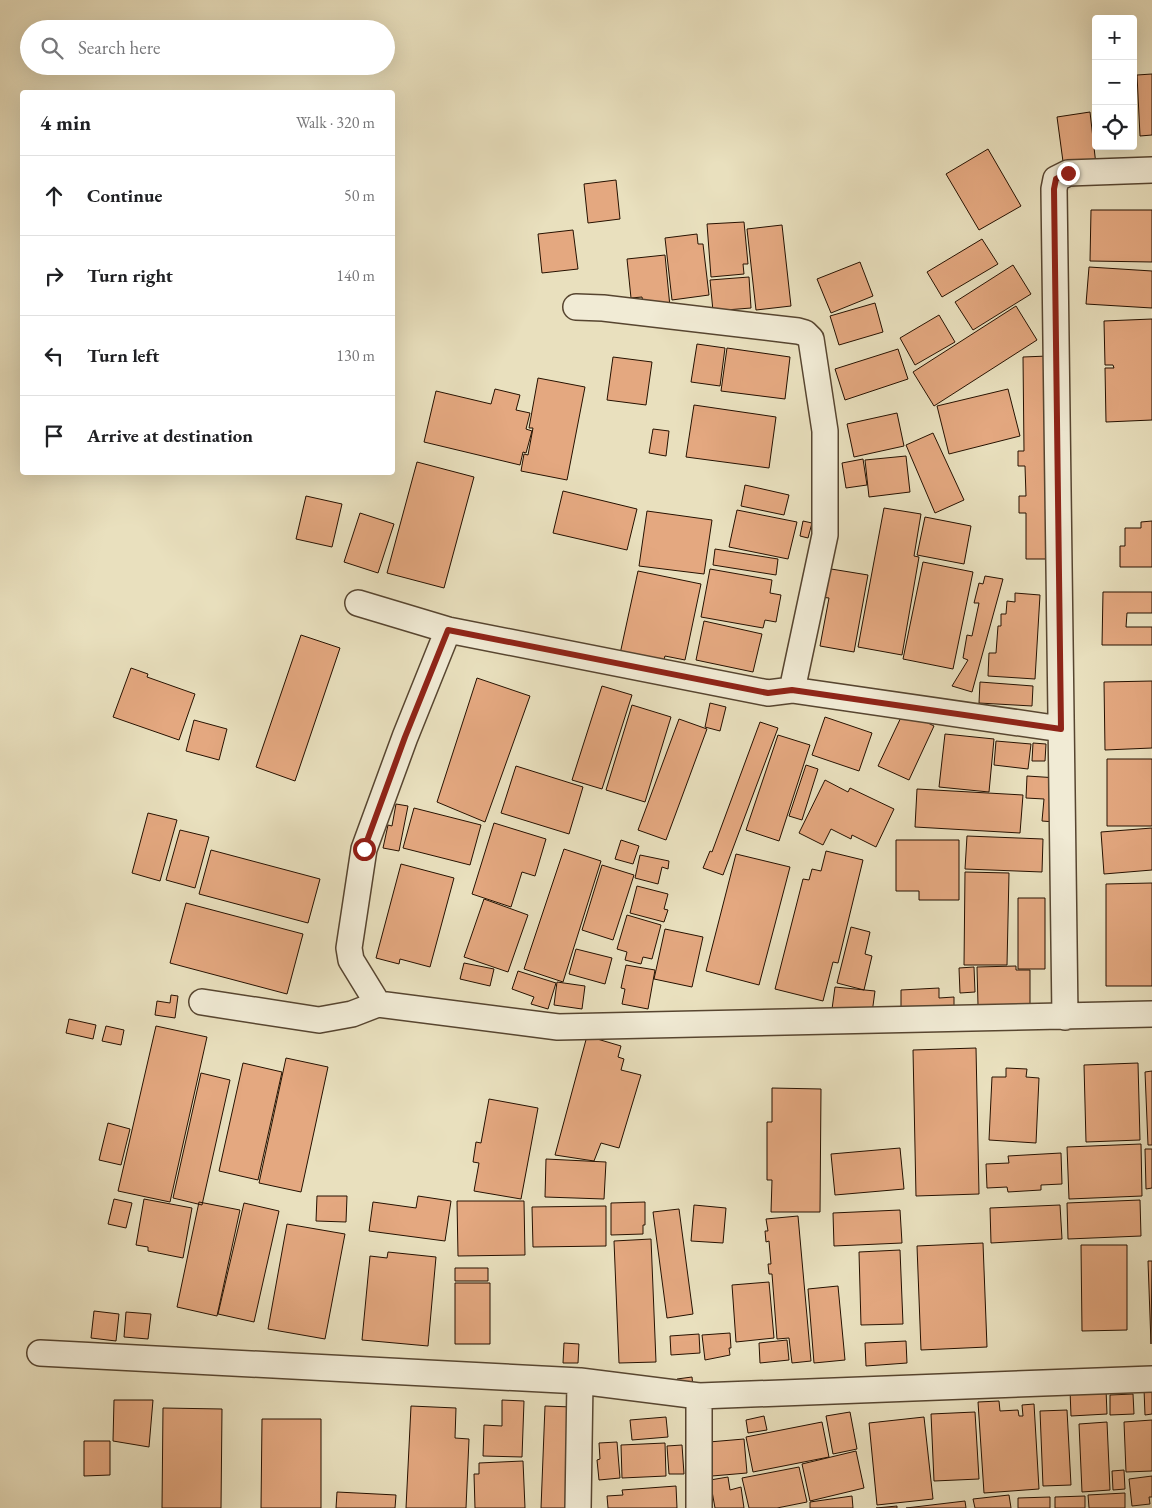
<!DOCTYPE html>
<html lang="en">
<head>
<meta charset="utf-8">
<style>
	:root { --surface:#fff; --page:#f6f6f6; --text:#202124; --muted:#757577; --line:#e0e0e0 }
	body { margin:0; font-family:"EB Garamond",serif; background:var(--page); color:var(--text) }
	.controls { position:absolute; right:15px; top:15px; display:grid; overflow:hidden; border-radius:5px; box-shadow:0 5px 20px #0002 }
	.controls button { width:45px; height:45px; display:grid; place-items:center; padding:0; border:0; border-bottom:1px solid var(--line); background:var(--surface); color:var(--text); font:25px sans-serif }
	.stop { position:absolute; width:15px; height:15px; margin:-11px; border:4px solid #8f2418; border-radius:50%; background:#fff }
	.stop.end { background:#8f2418; border-color:#fff; box-shadow:0 1px 5px #0008 }
	.list { margin:0; padding:0; list-style:none }
	h2 { display:flex; justify-content:space-between; align-items:center; height:65px; margin:0; padding:0 20px; font-size:21px }
	h2 small { font-size:16px; font-weight:400; color:var(--muted) }
	.list li { display:grid; grid-template-columns:32px 1fr auto; gap:15px; align-items:center; box-sizing:border-box; height:80px; padding:0 20px; border-top:1px solid var(--line) }
	.list b { display:block; font-size:19px; white-space:nowrap }
	.list em { font-size:16px; font-style:normal; color:var(--muted) }
	.icon { flex:none; width:28px; height:28px; fill:none; stroke:currentColor; stroke-width:2; stroke-linecap:round; stroke-linejoin:round }
	.map { position:relative; flex:none; width:1152px; height:1508px; overflow:hidden }
	.search { position:absolute; background:var(--surface); box-shadow:0 5px 20px #0002; left:20px; top:20px; width:375px; height:55px; display:flex; align-items:center; gap:12px; box-sizing:border-box; padding:0 18px; border-radius:28px; color:var(--muted); font-size:19px }
	.panel { position:absolute; background:var(--surface); box-shadow:0 5px 20px #0002; left:20px; top:90px; width:375px; height:385px; border-radius:5px }
	.map>svg:first-child { display:block }
	.building { fill:#e4a880; stroke:#261100 }
	.lines { fill:none; stroke-linecap:round; stroke-linejoin:round }
	.minor-casing { stroke:#574530; stroke-width:28 }
	.minor { stroke:#f1ebd5; stroke-width:25 }
	.route { stroke:#8f2418; stroke-width:6 }
</style>
</head>
<body>
<div class="map">
<svg width="1152" height="1508" viewBox="0 0 1152 1508">
	<rect width="100%" height="100%" fill="#e9e0be"/>
	<filter id="stains"><feTurbulence type="fractalNoise" baseFrequency=".004" numOctaves="4"/><feColorMatrix values="0 0 0 0 .2 0 0 0 0 .09 0 0 0 0 .02 0 0 0 .5 -.17"/></filter>
	<radialGradient id="worn" r=".72"><stop offset=".6" stop-color="#630" stop-opacity="0"/><stop offset="1" stop-color="#630" stop-opacity=".3"/></radialGradient>
	<path class="building" d="M1152,74V135L1140,136L1137,75Z
		M1090,112L1096,165L1064,169L1057,117Z
		M988,149L1021,206L979,230L946,174Z
		M616,180L620,219L588,223L584,184Z
		M1091,210H1152V262L1090,261Z
		M744,222L748,264H743L744,274L711,277L707,224Z
		M782,225L791,306L756,310L747,229Z
		M573,230L578,269L542,273L538,234Z
		M697,234L698,244H703L709,295L672,300L665,238Z
		M982,239L998,264L942,297L927,272Z
		M665,255L670,307L644,310L642,297L631,298L627,259Z
		M860,262L873,296L831,313L817,279Z
		M1013,265L1031,294L973,330L955,302Z
		M1089,267L1152,271V308L1086,304Z
		M749,277L751,308L713,311L710,280Z
		M875,303L883,332L839,345L830,316Z
		M1016,306L1037,340L934,406L913,372Z
		M939,315L955,342L915,365L900,338Z
		M1152,319V420L1106,422L1105,368H1114L1113,365H1105L1104,321Z
		M697,344L725,348L720,386L691,382Z
		M727,348L790,357L785,399L721,391Z
		M898,349L908,379L845,400L835,369Z
		M1048,356L1050,559H1026V513H1019V496H1026L1025,466H1018V451H1024L1023,357Z
		M613,357L652,362L646,405L607,400Z
		M538,378L585,387L567,480L521,471L524,454L528,455L533,428H529Z
		M495,389L520,395L516,410L530,413L526,429L532,431L526,453L523,452L520,465L424,442L436,391L491,404Z
		M1008,389L1020,436L949,454L937,406Z
		M694,405L776,417L769,468L686,457Z
		M897,413L904,446L854,457L847,424Z
		M653,429L669,431L666,456L649,453Z
		M933,433L964,500L935,513L906,445Z
		M906,456L910,492L869,497L865,460Z
		M863,459L867,485L846,488L842,463Z
		M417,462L474,477L444,588L387,573Z
		M745,485L789,495L784,515L741,506Z
		M563,491L637,509L627,550L553,533Z
		M306,496L342,504L332,547L296,539Z
		M884,508L921,514L914,556L919,557L902,655L858,647Z
		M737,510L797,522L788,559L729,547Z
		M647,511L712,520L704,574L639,566Z
		M360,513L394,524L378,573L344,562Z
		M925,517L971,526L964,564L917,555Z
		M803,521L812,523L808,538L800,536Z
		M1152,521V567H1120V546H1125V528H1141V522Z
		M715,549L778,559L776,575L713,565Z
		M923,562L973,572L953,669L903,659Z
		M825,568L868,575L854,652L820,646L829,598L820,597Z
		M710,569L772,580L770,593L781,595L776,622L765,620L763,628L701,617Z
		M638,571L701,584L685,660L665,656L663,663L620,654Z
		M985,576L1003,579L972,692L952,686L968,660L963,658L967,635L972,636L979,603H974L979,583L983,584Z
		M1103,592H1152V613H1127L1126,627H1152V645H1102Z
		M1015,593L1040,595L1035,679L988,676L989,653H996L998,626H1001V614H1006L1007,601L1015,602Z
		M704,621L762,634L753,672L696,660Z
		M301,635L340,648L295,781L256,767Z
		M131,668L148,674L147,677L195,694L179,740L113,717Z
		M477,678L530,696L485,822L437,802Z
		M1152,681V748L1105,750L1104,682Z
		M980,682L1033,686L1032,706L979,703Z
		M602,686L632,695L602,789L572,780Z
		M710,703L726,707L720,731L705,727Z
		M632,705L671,717L645,802L606,790Z
		M904,711L934,726L909,780L878,766Z
		M825,717L872,733L859,771L812,755Z
		M679,719L707,729L666,840L638,830Z
		M194,720L227,729L219,760L186,751Z
		M760,722L778,728L723,875L703,868L710,851L712,852Z
		M945,734L994,739L989,792L939,787Z
		M778,735L810,745L779,841L746,830Z
		M996,741L1031,744L1028,769L994,765Z
		M1033,743L1046,744L1045,761H1032Z
		M1107,759H1152V826H1107Z
		M806,765L818,769L802,820L789,816Z
		M516,766L583,787L569,834L501,813Z
		M1027,776L1058,778L1055,822L1042,821L1044,799L1026,798Z
		M825,780L848,792L850,788L894,809L876,847L852,835L851,839L831,829L823,845L799,833Z
		M917,789L1023,795L1020,833L915,827Z
		M396,804L408,806L399,851L383,848L388,825L392,826Z
		M414,808L481,825L470,865L403,848Z
		M148,813L177,820L160,881L132,873Z
		M494,823L546,839L535,876L522,872L511,907L472,894Z
		M1152,828V870L1104,874L1101,832Z
		M180,830L209,837L195,888L166,880Z
		M967,836L1043,839L1042,872L965,869Z
		M621,840L639,846L633,864L615,859Z
		M896,840H959V900H919V891H896Z
		M564,849L601,861L563,982L524,969Z
		M211,850L320,879L308,923L199,894Z
		M826,851L863,860L838,963L833,962L823,1001L775,989L803,879L809,880L812,869L821,871Z
		M736,854L790,867L759,985L706,971Z
		M640,855L669,861L668,869L662,867L658,884L635,878Z
		M401,864L454,878L430,967L400,959L399,964L376,958Z
		M602,865L634,875L613,940L582,930Z
		M965,872L1009,873L1007,965H964Z
		M1152,883V986H1106V884Z
		M637,886L668,894L664,909L668,910L664,922L630,913Z
		M1018,898H1045V969H1018Z
		M484,899L528,915L508,972L464,957Z
		M186,903L303,934L287,994L170,963Z
		M627,915L661,925L652,959L643,957L641,964L625,960L627,952L617,949Z
		M851,927L870,932L865,954L872,956L864,990L837,983Z
		M665,929L703,937L692,987L654,979Z
		M576,949L612,958L605,984L569,974Z
		M464,963L494,969L490,986L460,979Z
		M626,965L655,970L648,1009L622,1004L625,989L621,988Z
		M1016,966V970H1030V1004L978,1005L977,967Z
		M974,967L975,992L960,993L959,968Z
		M518,971L556,983L548,1009L531,1004L534,997L512,989Z
		M557,982L585,986L582,1009L554,1005Z
		M835,987L875,991L872,1013L832,1009Z
		M939,988V998L954,997V1012L901,1014V990Z
		M171,995L178,996L175,1018L155,1015L157,1001L170,1003Z
		M69,1019L96,1025L93,1039L66,1033Z
		M106,1026L124,1030L121,1045L102,1041Z
		M156,1026L207,1037L170,1202L118,1191Z
		M587,1036L621,1046L618,1057L624,1059L621,1070L641,1075L619,1148L601,1143L594,1161L555,1155Z
		M976,1048L979,1194L916,1196L913,1050Z
		M286,1058L328,1067L301,1192L259,1183Z
		M243,1063L282,1072L258,1180L219,1171Z
		M1138,1063L1140,1140L1086,1142L1084,1065Z
		M1006,1068L1027,1069L1026,1077L1039,1078L1036,1143L989,1140L992,1077H1006Z
		M1152,1071V1145H1148L1145,1072Z
		M201,1073L230,1080L202,1205L173,1198Z
		M772,1088L821,1089L820,1212H771L772,1180H767V1122H772Z
		M489,1099L538,1108L521,1199L474,1191L479,1163L473,1162L476,1142L481,1143Z
		M108,1123L130,1129L121,1165L99,1160Z
		M1141,1144L1142,1196L1069,1199L1067,1147Z
		M900,1148L904,1189L835,1195L831,1154Z
		M1145,1149H1152V1188L1146,1189Z
		M1061,1153L1062,1184L1041,1185V1190L1008,1192L1007,1187L987,1188L986,1164L1009,1163L1008,1156Z
		M546,1159L606,1162L604,1199L545,1197Z
		M317,1196H347L346,1222L316,1221Z
		M418,1196L451,1201L445,1241L369,1231L373,1202L416,1208Z
		M114,1199L132,1203L126,1228L108,1224Z
		M144,1199L192,1208L183,1258L148,1251V1247L136,1245Z
		M1140,1200L1141,1236L1068,1239L1067,1203Z
		M457,1201H524L525,1255L458,1256Z
		M199,1202L240,1210L217,1316L177,1307Z
		M645,1202V1225H643V1234L611,1235V1203Z
		M244,1203L279,1211L254,1322L218,1314Z
		M694,1205L726,1208L723,1243L691,1241Z
		M1060,1205L1062,1239L991,1243L990,1208Z
		M606,1206V1246L533,1247L532,1207Z
		M679,1209L693,1314L667,1318L653,1212Z
		M900,1210L902,1243L834,1246L833,1213Z
		M798,1216L811,1361L792,1363L789,1338L777,1339L772,1274H769L768,1264H771L769,1241L766,1242L765,1231H768L766,1219Z
		M287,1224L345,1234L325,1339L268,1329Z
		M651,1239L656,1362L619,1363L614,1241Z
		M983,1243L987,1347L921,1350L917,1246Z
		M1081,1245H1127V1330L1082,1331Z
		M900,1250L903,1324L861,1325L859,1252Z
		M388,1252L436,1257L428,1346L362,1340L370,1256L387,1258Z
		M1148,1261H1152L1151,1344Z
		M455,1268H488V1281H455Z
		M769,1282L774,1338L736,1342L732,1285Z
		M455,1283H490V1344H455Z
		M838,1286L845,1360L814,1363L808,1289Z
		M94,1311L119,1314L116,1341L91,1338Z
		M126,1312L151,1314L148,1339L124,1337Z
		M730,1333L731,1348H729L730,1355L705,1360L702,1335Z
		M699,1334L700,1353L671,1355L670,1336Z
		M787,1340L789,1360L760,1363L759,1343Z
		M906,1341L907,1363L866,1366L865,1343Z
		M564,1343L579,1344L578,1363H563Z
		M692,1377L693,1387L678,1388L677,1379Z
		M1106,1389L1107,1414L1071,1416L1070,1390Z
		M1144,1389H1152V1414L1145,1415Z
		M1133,1394L1134,1414L1110,1415V1395Z
		M114,1400H153L149,1447L113,1441Z
		M502,1400L524,1401L522,1457L483,1456L484,1425L502,1426Z
		M999,1401L1000,1411L1018,1410L1019,1416H1023L1022,1405L1034,1404L1039,1489L984,1493L978,1402Z
		M411,1406L456,1408L455,1438L469,1439L466,1508H406Z
		M545,1406L572,1407L569,1508H541Z
		M163,1408L222,1409L221,1508H162Z
		M1067,1410L1071,1485L1043,1486L1040,1411Z
		M850,1412L857,1449L833,1454L826,1416Z
		M975,1412L979,1479L934,1481L931,1414Z
		M764,1416L767,1430L748,1433L746,1420Z
		M666,1417L668,1437L632,1440L630,1420Z
		M924,1417L933,1499L877,1505L869,1423Z
		M262,1419H321V1508H261Z
		M1152,1420V1471L1126,1472L1124,1422Z
		M822,1422L829,1457L753,1472L746,1437Z
		M1107,1422L1110,1490L1082,1492L1079,1424Z
		M744,1439L747,1473L712,1476L709,1442Z
		M84,1441H110V1475L84,1476Z
		M617,1442L620,1478L599,1480L597,1460L600,1459L599,1443Z
		M665,1443L666,1476L622,1478L621,1445Z
		M682,1445L684,1474H669L667,1446Z
		M856,1451L864,1488L810,1501L802,1464Z
		M523,1461L525,1508H475L474,1474H479V1463Z
		M799,1467L807,1502L777,1508H749L742,1478Z
		M1124,1470L1125,1489L1113,1490L1112,1471Z
		M1152,1476V1497H1149L1150,1504L1132,1506L1129,1479Z
		M728,1477L730,1490L741,1487L744,1508H715L710,1480Z
		M676,1486L677,1508H608L607,1496L623,1495L622,1490Z
		M337,1492L396,1495L395,1508H336Z
		M1125,1493V1508H1089L1088,1495Z
		M1009,1495L1011,1508H975L973,1499Z
		M852,1496L853,1508H810V1502Z
		M1085,1496V1508H1055V1497Z
		M1050,1497V1508H1018V1498Z
		M965,1501L966,1508H906Z
		M897,1506V1508H876Z"/>
	<g class="lines">
		<defs>
			<path id="minor" d="M358,603L448,630L768,693L792,690L825,535V431L811,339L805,333L798,331L603,308L576,307
				M448,630L405,737L364,849L349,948L351,960L378,1004L558,1027L1152,1014
				M792,690L1061,729
				M202,1002L319,1020L352,1014L378,1004
				M1065,1017L1054,189L1056,179L1068,173L1152,170
				M40,1353L580,1381L699,1396L1152,1379
				M578,1508L580,1381
				M699,1508V1396"/>
		</defs>
		<use href="#minor" class="minor-casing"/>
		<use href="#minor" class="minor"/>
	</g>
	<g class="lines">
		<path class="route" d="M364,849L405,737L448,630L768,693L792,690L1061,729L1054,189L1056,179L1068,173"/>
	</g>
	<rect width="100%" height="100%" filter="url(#stains)"/>
	<rect width="100%" height="100%" fill="url(#worn)"/>
</svg>
<div class="controls">
<button>+</button>
<button>−</button>
<button><svg class="icon" aria-label="locate" viewBox="0 0 24 24"><circle cx="12" cy="12" r="6"/><path d="M12 2v4M12 18v4M2 12h4M18 12h4"/></svg></button>
</div>
<div class="stop" style="left:364px;top:849px"></div>
<div class="stop end" style="left:1068px;top:173px"></div>
<div class="search"><svg class="icon" aria-label="search" viewBox="0 0 24 24"><circle cx="10" cy="10" r="6"/><path d="M15 15l6 6"/></svg>Search here</div>
<section class="panel">
<h2>4 min<small>Walk · 320 m</small></h2>
<ul class="list">
<li><svg class="icon" aria-label="ahead" viewBox="0 0 24 24"><path d="M12 20V5M6 11l6-6 6 6"/></svg><div><b>Continue</b></div><em>50 m</em></li>
<li><svg class="icon" aria-label="right" viewBox="0 0 24 24"><path d="M7 20v-9h11M14 6l5 5-5 5"/></svg><div><b>Turn right</b></div><em>140 m</em></li>
<li><svg class="icon" aria-label="left" viewBox="0 0 24 24"><path d="M17 20v-9H6M10 6l-5 5 5 5"/></svg><div><b>Turn left</b></div><em>130 m</em></li>
<li><svg class="icon" aria-label="arrive" viewBox="0 0 24 24"><path d="M6 21V4h12l-3 4 3 4H6"/></svg><div><b>Arrive at destination</b></div></li>
</ul>
</section>
</div>
</body>
</html>
